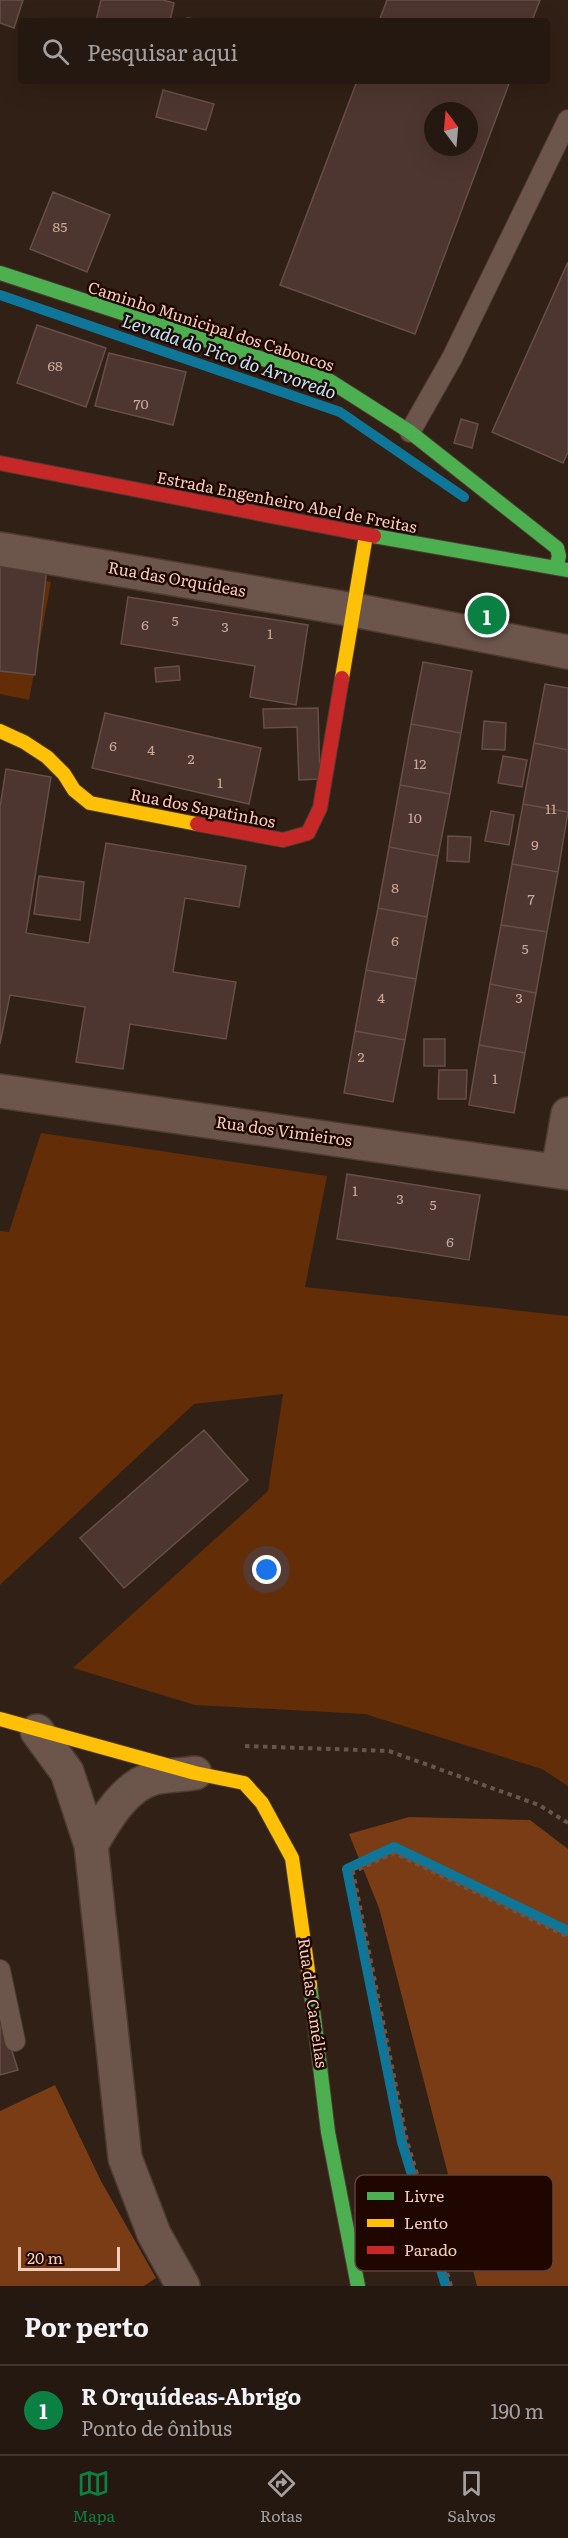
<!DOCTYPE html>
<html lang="pt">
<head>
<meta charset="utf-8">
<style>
	:root { --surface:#251810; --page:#2d2119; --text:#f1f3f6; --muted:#a3a09f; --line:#423730; --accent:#0b8043 }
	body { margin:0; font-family:Literata,serif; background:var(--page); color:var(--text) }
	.compass { position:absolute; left:424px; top:102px; width:54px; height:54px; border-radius:50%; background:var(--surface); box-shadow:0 6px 24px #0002; rotate:344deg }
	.scale { position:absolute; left:18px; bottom:15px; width:102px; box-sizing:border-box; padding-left:6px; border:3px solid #f3cebc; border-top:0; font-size:16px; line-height:21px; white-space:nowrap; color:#f3cebc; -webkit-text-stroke:4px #1f0700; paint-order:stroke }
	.you { position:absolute; left:267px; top:1570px; width:21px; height:21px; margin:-15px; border:4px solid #fff; border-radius:50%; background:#1a73e8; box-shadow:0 0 0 9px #1a73e833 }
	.badge { display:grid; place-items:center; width:39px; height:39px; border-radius:50%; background:var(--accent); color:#fff; font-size:20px; font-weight:700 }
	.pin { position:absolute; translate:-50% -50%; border:3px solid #fff; box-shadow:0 2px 6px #0006 }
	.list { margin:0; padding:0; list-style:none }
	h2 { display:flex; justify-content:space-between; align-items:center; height:78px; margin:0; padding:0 24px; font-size:26px }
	h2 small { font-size:20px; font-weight:400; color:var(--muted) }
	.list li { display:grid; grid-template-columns:39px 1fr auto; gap:18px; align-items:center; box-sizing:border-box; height:90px; padding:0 24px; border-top:2px solid var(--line) }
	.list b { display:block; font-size:22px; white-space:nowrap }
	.list p { margin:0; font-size:20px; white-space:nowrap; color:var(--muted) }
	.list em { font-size:20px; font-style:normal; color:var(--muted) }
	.icon { flex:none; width:33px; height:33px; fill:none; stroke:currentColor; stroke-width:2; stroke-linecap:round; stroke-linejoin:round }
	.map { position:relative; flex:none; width:568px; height:2286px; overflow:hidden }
	.search { position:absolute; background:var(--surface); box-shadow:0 6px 24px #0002; left:18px; right:18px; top:18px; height:66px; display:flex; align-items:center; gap:15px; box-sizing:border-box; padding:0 21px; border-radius:6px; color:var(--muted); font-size:22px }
	.sheet { height:168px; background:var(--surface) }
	nav { display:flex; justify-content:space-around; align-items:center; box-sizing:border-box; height:84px; border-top:2px solid var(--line); background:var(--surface); font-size:16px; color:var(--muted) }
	nav a { display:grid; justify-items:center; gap:3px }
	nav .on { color:var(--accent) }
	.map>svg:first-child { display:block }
	.green { fill:#632d08 }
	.forest { fill:#793c15 }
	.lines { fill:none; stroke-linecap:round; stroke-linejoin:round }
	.stream { stroke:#0e7698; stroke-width:10 }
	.building { fill:#4d362f; stroke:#654f48; stroke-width:1.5; fill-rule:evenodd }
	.lane-casing { stroke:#4d3b32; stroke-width:22 }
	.street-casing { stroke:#4d3b32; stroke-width:36 }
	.fast-casing { stroke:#4d3b32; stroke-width:16 }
	.slow-casing { stroke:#4d3b32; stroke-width:16 }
	.jam-casing { stroke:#4d3b32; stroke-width:16 }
	.path { stroke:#68564c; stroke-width:4; stroke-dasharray:4.5 4.5; stroke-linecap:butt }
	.lane { stroke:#6c564b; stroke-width:20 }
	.street { stroke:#6c564b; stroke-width:33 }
	.fast { stroke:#4caf50; stroke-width:14 }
	.slow { stroke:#ffc107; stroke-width:14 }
	.jam { stroke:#c62828; stroke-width:14 }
	.labels { text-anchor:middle; stroke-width:5; stroke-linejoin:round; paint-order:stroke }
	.number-label { font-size:14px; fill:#caa899 }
	.street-label { font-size:16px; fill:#f3cebc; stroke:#1f0700 }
	.water-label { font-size:18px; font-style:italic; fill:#b8e5fb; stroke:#1f0700 }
	.key { fill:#1f0700; stroke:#5f4338; stroke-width:1.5 }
	.key-label { font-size:16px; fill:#f3cebc }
</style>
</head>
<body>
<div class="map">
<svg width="568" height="2286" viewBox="0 0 568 2286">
	<rect width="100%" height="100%" fill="#312015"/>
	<path class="green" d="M0,573L51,582L29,700L0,694Z
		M41,1133L327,1176L305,1287L568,1316V1786L542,1769L365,1714L195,1705L73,1668L268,1491L283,1394L194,1404L0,1585V1231L9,1232Z"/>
	<path class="forest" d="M409,1817L530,1820L568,1849V2286H477L379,1908L349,1834Z
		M55,2085L101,2181L156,2278L144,2286H0V2111Z"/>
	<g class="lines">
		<path class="stream" d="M0,295L340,412L464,497
			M446,2286L402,2142L347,1869L394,1847L568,1931"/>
	</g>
	<path class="building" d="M0,0H23L14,28L0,23Z
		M101,0H163L174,3L170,21H96Z
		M387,0H540L532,21H379Z
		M187,18L213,21H186Z
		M357,81H510L415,334L280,285ZM433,111H469V147H433Z
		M163,90L214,104L206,130L156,117Z
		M53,192L110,215L87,272L30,249Z
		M568,262V452L563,463L492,432Z
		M37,325L106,348L86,407L17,383Z
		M109,353L186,372L173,425L95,406Z
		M461,419L478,424L472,448L454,443Z
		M0,562L47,567L35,675L0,671Z
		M128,597L308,625L296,705L250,697L255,666L121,644Z
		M423,662L472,671L461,733L411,724Z
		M179,666L180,680L156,682L155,668Z
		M545,684L568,688V750L534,743Z
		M318,708L320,779L299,780L297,727L264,728L263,709Z
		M105,713L261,748L249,804L92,768Z
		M484,721L506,723L505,750L482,749Z
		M411,724L461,733L450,794L400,785Z
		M534,743L568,750V812L523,804Z
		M503,756L527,760L522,787L498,783Z
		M6,769L51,777L26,933L89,943L106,843L246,866L239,907L185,898L173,972L236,982L226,1039L130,1024L123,1069L76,1062L85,1007L10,995L0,1044V807Z
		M400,785L450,794L438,856L389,847Z
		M523,804L568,812L558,872L512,864Z
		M491,811L514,815L509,845L485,841Z
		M448,836L471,837L469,862L447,861Z
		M389,847L438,856L427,917L378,908Z
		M512,864L558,872L547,932L501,925Z
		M39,876L84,882L80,920L34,914Z
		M378,908L427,917L416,979L366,970Z
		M501,925L547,932L536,993L490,984Z
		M366,970L416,979L405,1040L355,1031Z
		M490,984L536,993L525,1053L479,1045Z
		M355,1031L405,1040L393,1102L344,1093Z
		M424,1039H445V1066H424Z
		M479,1045L525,1053L514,1113L469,1105Z
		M439,1070H467L466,1099H438Z
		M347,1174L480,1195L469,1260L337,1239Z
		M204,1430L248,1480L124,1588L80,1538Z
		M0,2013L18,2070L0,2075Z"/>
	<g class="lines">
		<defs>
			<path id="lane" d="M410,432L452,358L568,120
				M0,1970L15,2041"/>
			<path id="street" d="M0,549L354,610L568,652
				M0,1091L568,1173
				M558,1170L568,1114
				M37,1731L67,1772L91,1845L125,2158L154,2234L183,2286
				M91,1845C105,1821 124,1786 154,1778C167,1775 182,1775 195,1773"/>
			<path id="fast" d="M0,273L330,381L410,432L557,548L559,556L556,568
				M374,536L568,570
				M310,1985L328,2132L358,2286"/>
			<path id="slow" d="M342,678L366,535
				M0,731L24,742L47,757L64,774L74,790L90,803L197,824
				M0,1719L195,1773L244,1783L262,1803L292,1858L310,1985"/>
			<path id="jam" d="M0,463L374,536
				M197,824L283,840L308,833L320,808L342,678"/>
		</defs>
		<use href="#lane" class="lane-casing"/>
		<use href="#street" class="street-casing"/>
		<use href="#fast" class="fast-casing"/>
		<use href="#slow" class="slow-casing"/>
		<use href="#jam" class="jam-casing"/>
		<path class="path" d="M245,1746L389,1751L539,1805L568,1823
			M451,2286L407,2141L353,1872L394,1853L568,1937"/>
		<use href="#lane" class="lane"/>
		<use href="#street" class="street"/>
		<use href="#fast" class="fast"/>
		<use href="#slow" class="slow"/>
		<use href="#jam" class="jam"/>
	</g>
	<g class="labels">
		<g class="number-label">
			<text x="60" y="232">85</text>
			<text x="55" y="371">68</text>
			<text x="141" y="409">70</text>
			<text x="175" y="626">5</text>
			<text x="145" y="630">6</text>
			<text x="225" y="632">3</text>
			<text x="270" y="639">1</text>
			<text x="113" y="751">6</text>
			<text x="151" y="755">4</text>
			<text x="191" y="764">2</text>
			<text x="420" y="769">12</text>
			<text x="220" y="788">1</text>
			<text x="551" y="814">11</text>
			<text x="415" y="823">10</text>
			<text x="535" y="850">9</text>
			<text x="395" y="893">8</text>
			<text x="531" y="904">7</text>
			<text x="395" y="946">6</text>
			<text x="525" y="954">5</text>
			<text x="381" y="1003">4</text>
			<text x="519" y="1003">3</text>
			<text x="361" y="1062">2</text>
			<text x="495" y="1084">1</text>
			<text x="355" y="1196">1</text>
			<text x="400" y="1204">3</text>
			<text x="433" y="1210">5</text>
			<text x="450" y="1247">6</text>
		</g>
		<g class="street-label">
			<text transform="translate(211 326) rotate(18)" y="6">Caminho Municipal dos Caboucos</text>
			<text transform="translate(287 502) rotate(11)" y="6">Estrada Engenheiro Abel de Freitas</text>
			<text transform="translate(177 579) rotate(10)" y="6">Rua das Orquídeas</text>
			<text transform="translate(203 808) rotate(11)" y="6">Rua dos Sapatinhos</text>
			<text transform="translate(284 1131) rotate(8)" y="6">Rua dos Vimieiros</text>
			<text transform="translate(313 2003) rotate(82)" y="6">Rua das Camélias</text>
		</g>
		<g class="water-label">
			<text transform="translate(229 357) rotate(19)" y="6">Levada do Pico do Arvoredo</text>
		</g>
	</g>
	<rect x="355" y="2175" width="198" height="96" rx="9" class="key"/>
	<rect x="367" y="2192" width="27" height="8" fill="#4caf50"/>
	<rect x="367" y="2219" width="27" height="8" fill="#ffc107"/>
	<rect x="367" y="2246" width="27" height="8" fill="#c62828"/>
	<g class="key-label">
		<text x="404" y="2202">Livre</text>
		<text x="404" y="2229">Lento</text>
		<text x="404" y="2256">Parado</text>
	</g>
</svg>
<svg class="compass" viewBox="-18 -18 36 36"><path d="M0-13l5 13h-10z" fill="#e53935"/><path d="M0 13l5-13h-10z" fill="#a3a09f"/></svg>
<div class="scale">20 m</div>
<div class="you"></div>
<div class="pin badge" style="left:487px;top:615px">1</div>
<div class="search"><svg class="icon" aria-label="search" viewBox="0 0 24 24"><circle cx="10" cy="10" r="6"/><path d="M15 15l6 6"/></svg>Pesquisar aqui</div>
</div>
<section class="sheet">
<h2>Por perto<small></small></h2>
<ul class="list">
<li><span class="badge">1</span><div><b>R Orquídeas-Abrigo</b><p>Ponto de ônibus</p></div><em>190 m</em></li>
</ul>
</section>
<nav>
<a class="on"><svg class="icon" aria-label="map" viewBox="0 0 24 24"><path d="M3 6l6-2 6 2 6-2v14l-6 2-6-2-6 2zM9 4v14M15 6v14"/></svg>Mapa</a>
<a><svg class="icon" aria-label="directions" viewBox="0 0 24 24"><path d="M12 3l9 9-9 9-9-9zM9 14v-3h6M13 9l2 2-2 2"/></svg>Rotas</a>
<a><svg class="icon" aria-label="saved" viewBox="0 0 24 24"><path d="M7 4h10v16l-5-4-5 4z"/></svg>Salvos</a>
</nav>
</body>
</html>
